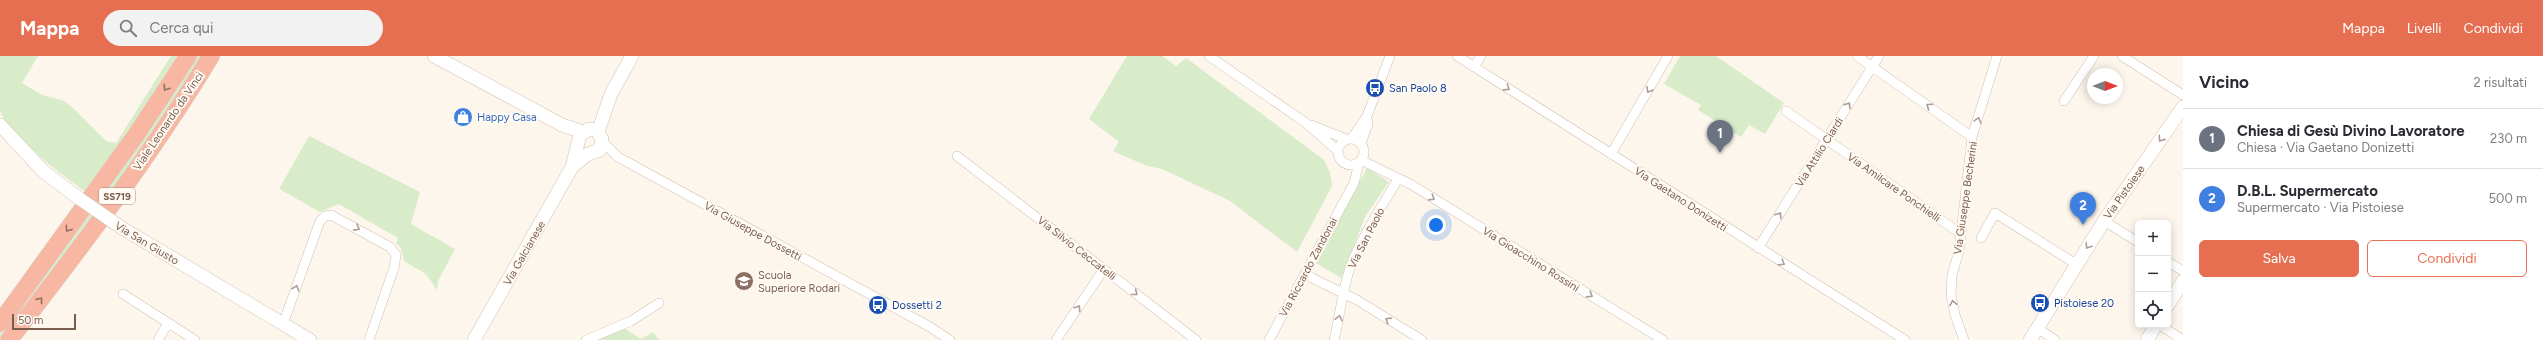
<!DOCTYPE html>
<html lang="it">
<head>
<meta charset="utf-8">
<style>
	:root { --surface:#fff; --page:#f2f2f3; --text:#2b2b33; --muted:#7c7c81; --line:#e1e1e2; --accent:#e76f51 }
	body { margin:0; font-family:Figtree,sans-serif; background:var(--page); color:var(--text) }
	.controls { position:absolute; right:12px; bottom:12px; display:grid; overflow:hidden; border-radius:6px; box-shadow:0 2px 10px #0003 }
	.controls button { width:36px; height:36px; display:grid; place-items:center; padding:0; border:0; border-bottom:1px solid var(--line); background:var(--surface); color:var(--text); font:20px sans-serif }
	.compass { position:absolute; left:2087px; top:12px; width:36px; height:36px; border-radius:50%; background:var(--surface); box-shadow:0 2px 10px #0003; rotate:90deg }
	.scale { position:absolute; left:12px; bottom:10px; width:64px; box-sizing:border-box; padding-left:4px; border:2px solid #7a5c4d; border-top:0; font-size:11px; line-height:14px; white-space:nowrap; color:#7a5c4d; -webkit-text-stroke:3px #fffaf3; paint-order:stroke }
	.you { position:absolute; left:1436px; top:169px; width:14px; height:14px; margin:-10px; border:3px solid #fff; border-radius:50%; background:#1a73e8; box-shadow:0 0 0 6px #1a73e833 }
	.badge { display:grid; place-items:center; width:26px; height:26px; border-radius:50%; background:var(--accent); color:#fff; font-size:13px; font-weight:700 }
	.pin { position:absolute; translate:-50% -33px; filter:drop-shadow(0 1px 2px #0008) }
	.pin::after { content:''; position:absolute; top:21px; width:14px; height:12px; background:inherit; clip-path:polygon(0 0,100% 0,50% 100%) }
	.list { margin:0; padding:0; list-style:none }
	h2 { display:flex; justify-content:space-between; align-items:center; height:52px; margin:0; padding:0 16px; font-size:17px }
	h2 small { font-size:13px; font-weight:400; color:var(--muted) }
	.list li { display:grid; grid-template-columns:26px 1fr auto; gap:12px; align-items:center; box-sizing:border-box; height:60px; padding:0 16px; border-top:1px solid var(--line) }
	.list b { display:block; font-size:15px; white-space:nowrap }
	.list p { margin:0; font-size:13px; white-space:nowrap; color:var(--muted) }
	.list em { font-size:13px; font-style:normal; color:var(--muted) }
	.actions { display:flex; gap:8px; padding:12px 16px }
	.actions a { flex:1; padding:9px 0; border:1px solid var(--accent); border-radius:6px; text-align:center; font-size:14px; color:var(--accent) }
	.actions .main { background:var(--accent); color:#fff }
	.icon { flex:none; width:22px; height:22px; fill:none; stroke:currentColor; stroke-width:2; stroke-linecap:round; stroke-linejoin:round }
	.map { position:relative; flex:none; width:2183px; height:284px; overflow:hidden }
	header { display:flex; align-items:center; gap:24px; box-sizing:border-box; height:56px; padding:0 20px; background:var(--accent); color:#fff }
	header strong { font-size:19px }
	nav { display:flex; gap:22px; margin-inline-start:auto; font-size:14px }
	.search { width:280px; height:36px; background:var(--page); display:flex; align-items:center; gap:10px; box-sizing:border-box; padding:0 14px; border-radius:22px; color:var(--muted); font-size:15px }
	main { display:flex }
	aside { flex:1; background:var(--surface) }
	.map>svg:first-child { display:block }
	.green { fill:#d8ecc9 }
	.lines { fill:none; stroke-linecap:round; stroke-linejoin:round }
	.street-casing { stroke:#d1beb0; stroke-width:10 }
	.secondary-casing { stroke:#d6c0b0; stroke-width:14 }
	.highway-casing { stroke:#dad1cd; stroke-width:18 }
	.street { stroke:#fff; stroke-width:9 }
	.secondary { stroke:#fff; stroke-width:13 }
	.highway { stroke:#f7b7a3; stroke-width:17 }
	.secondary-bridge-casing { stroke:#d6c0b0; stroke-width:14; stroke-linecap:butt }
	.secondary-bridge { stroke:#fff; stroke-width:13 }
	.oneway { stroke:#936e5e }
	.oneway2 { stroke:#af9d94 }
	.labels { text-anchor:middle; stroke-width:4; stroke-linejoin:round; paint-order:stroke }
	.shield { fill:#fffaf3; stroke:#a28b7f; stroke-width:1 }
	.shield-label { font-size:10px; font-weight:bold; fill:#7a5c4d }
	.transit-label { font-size:11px; fill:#164399; stroke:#fffaf3; text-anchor:start }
	.shop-label { font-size:11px; fill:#366cbe; stroke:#fffaf3; text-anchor:start }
	.street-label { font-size:11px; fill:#7a5c4d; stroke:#fffaf3 }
	.education-label { font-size:11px; fill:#785e54; stroke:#fffaf3; text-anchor:start }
</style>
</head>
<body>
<header>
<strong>Mappa</strong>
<div class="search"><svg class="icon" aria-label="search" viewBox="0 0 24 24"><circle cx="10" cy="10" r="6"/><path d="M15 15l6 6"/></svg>Cerca qui</div>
<nav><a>Mappa</a><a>Livelli</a><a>Condividi</a></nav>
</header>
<main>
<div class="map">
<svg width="2183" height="284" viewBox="0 0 2183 284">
	<rect width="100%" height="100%" fill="#fdf6ec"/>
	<path class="green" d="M0,0H38L22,27L42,39L62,44L71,50L106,85L116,87L171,0H177L87,137C65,121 10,81 0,55C0,47 0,11 0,0Z
		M193,0H206L162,67L2,284H0V277L124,104Z
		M1127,0H1162L1176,10L1186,2L1324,104L1330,116L1332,130L1297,196L1230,145L1162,113L1147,110L1113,95L1119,86L1089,63Z
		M1680,0H1716L1784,47L1765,78L1749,69L1741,81L1698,54L1701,49L1664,28Z
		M309,80L420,136L411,168L455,193L438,225L437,234L426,218L404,205L401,192L396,187L398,182L339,148L320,156L279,133Z
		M1367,112L1389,126L1366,159L1341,222L1316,207Z
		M624,272L641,283L653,276L659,284H599Z"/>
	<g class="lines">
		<defs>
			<path id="street" d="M1209,0L1306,67L1338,95
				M1457,0L1905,284
				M1857,0L1972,81
				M2122,0L2183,39
				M1474,11L1481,0
				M2064,45L2094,0
				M1786,55L1961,178
				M1311,69L1346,83
				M1352,82L1367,60L1390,0
				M1338 96a13 13 0 1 1 26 0a13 13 0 1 1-26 0Z
				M603,86L618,101L930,271L950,284
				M1361,87L1368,68L1367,62
				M1611,98L1668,0
				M957,100L1196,284
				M1361,104L1412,129L1663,284
				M2104,165L2138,186
				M1981,182L1995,157L2076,208
				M1758,192L1879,0
				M2168,206L2183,215
				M1306,216L1312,222L1357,244L1422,284
				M123,238L195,284
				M283,268L320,165L325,160L331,159L390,191L396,199L394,212L369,284
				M2160,269L2183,284
				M2037,272L2055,284
				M158,284L168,267
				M586,284L631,265L659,247
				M1056,284L1104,213
				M1269,284L1354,127L1359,107
				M1334,284C1340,260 1342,235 1350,212C1361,181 1381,152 1398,123
				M1964,284L1955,259L1951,239L1952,219L1959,195L1972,81L1997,0"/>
			<path id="secondary" d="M434,0L562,69L583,76
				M0,69L44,116L80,143
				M598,76L611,38L632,0
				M122,172L310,284
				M2168,249L2183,225
				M474,284L572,111L580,79L589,73L596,74L602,83L600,94L588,98L572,111
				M2030,284L2104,165L2183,51
				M2147,284L2156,269"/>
			<path id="highway" d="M0,267L136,79L188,0
				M9,284C80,193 151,99 211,0"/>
		</defs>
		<use href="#street" class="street-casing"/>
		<use href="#secondary" class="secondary-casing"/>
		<use href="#highway" class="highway-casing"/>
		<use href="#street" class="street"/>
		<use href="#secondary" class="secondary"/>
		<use href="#highway" class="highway"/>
		<defs>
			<path id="secondary-bridge" d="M80,143L122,172"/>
		</defs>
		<use href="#secondary-bridge" class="secondary-bridge-casing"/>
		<use href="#secondary-bridge" class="secondary-bridge"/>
	</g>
	<defs><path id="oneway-chevron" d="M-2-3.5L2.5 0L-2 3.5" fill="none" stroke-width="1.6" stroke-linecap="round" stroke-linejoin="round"/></defs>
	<g class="oneway">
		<use href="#oneway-chevron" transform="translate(166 32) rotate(124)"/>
		<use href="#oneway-chevron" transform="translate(68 173) rotate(126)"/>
		<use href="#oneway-chevron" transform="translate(40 244) rotate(-53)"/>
	</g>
	<g class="oneway2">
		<use href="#oneway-chevron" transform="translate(1507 32) rotate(33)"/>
		<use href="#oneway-chevron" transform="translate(1649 34) rotate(120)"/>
		<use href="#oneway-chevron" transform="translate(1848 49) rotate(-58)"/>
		<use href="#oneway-chevron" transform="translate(1929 50) rotate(-145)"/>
		<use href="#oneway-chevron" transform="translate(1978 64) rotate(-73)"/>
		<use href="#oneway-chevron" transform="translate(2161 83) rotate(125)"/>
		<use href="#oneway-chevron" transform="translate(1432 142) rotate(32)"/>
		<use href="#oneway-chevron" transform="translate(1779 159) rotate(-58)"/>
		<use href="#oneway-chevron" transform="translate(357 172) rotate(29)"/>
		<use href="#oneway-chevron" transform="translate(2088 190) rotate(122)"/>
		<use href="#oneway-chevron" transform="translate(1782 207) rotate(32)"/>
		<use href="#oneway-chevron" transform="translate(296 232) rotate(-71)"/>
		<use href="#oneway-chevron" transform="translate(1135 237) rotate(38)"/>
		<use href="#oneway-chevron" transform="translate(1590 239) rotate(32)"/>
		<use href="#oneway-chevron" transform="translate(1953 247) rotate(-101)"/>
		<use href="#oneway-chevron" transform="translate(1078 252) rotate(-56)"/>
		<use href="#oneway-chevron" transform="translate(1339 262) rotate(-78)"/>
		<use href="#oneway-chevron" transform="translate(1388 264) rotate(-148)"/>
	</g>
	<defs>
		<symbol id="bus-disc" viewBox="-11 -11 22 22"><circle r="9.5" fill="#1a4fb4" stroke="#fffaf3"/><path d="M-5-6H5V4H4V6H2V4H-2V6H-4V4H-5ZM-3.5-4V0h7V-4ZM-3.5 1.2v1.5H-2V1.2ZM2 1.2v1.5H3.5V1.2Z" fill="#fff"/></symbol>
		<symbol id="shop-disc" viewBox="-11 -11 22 22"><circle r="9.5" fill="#3f7fe0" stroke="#fffaf3"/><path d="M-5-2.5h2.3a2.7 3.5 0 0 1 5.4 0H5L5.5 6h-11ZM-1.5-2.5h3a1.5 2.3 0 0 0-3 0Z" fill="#fff"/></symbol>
		<symbol id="school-disc" viewBox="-11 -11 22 22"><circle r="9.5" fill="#8d6e63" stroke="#fffaf3"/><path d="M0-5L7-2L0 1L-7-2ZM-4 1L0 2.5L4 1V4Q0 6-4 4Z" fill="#fff"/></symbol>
	</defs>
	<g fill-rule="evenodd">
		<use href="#bus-disc" x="1364" y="21" width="22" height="22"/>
		<use href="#shop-disc" x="452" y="50" width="22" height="22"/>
		<use href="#school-disc" x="733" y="214" width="22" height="22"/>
		<use href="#bus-disc" x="2029" y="236" width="22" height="22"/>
		<use href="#bus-disc" x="867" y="238" width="22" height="22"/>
	</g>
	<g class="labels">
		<rect class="shield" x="99" y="132" width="36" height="16" rx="3"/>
		<g class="shield-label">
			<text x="117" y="144">SS719</text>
		</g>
		<g class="transit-label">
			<text x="1389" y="36">San Paolo 8</text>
			<text x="2054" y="251">Pistoiese 20</text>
			<text x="892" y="253">Dossetti 2</text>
		</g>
		<g class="shop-label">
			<text x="477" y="65">Happy Casa</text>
		</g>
		<g class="street-label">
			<text transform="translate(168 65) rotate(-56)" y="4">Viale Leonardo da Vinci</text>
			<text transform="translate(1819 96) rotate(-58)" y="4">Via Attilio Ciardi</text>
			<text transform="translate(1894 131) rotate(35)" y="4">Via Amilcare Ponchielli</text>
			<text transform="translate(2124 136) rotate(-55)" y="4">Via Pistoiese</text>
			<text transform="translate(1965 142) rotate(-82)" y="4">Via Giuseppe Becherini</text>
			<text transform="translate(1681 143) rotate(33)" y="4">Via Gaetano Donizetti</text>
			<text transform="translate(753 175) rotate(29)" y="4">Via Giuseppe Dossetti</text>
			<text transform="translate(1366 182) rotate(-63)" y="4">Via San Paolo</text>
			<text transform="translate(147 187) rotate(31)" y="4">Via San Giusto</text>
			<text transform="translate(1077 192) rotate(38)" y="4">Via Silvio Ceccatelli</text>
			<text transform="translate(524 197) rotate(-60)" y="4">Via Galcianese</text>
			<text transform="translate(1531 203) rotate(32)" y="4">Via Gioacchino Rossini</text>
			<text transform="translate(1308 211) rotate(-62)" y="4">Via Riccardo Zandonai</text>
		</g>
		<g class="education-label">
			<text x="758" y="223">Scuola<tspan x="758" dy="13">Superiore Rodari</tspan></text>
		</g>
	</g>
</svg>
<div class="controls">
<button>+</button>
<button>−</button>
<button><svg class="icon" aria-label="locate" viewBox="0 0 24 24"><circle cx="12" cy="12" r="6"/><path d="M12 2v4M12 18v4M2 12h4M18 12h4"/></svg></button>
</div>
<svg class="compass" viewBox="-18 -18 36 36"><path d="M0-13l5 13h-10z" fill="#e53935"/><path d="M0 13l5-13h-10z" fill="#7c7c81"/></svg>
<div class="scale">50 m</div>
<div class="you"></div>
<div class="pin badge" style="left:1720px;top:97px;background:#6b7280">1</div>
<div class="pin badge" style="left:2083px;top:169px;background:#3f7fe0">2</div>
</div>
<aside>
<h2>Vicino<small>2 risultati</small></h2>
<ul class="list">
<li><span class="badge" style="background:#6b7280">1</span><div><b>Chiesa di Gesù Divino Lavoratore</b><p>Chiesa · Via Gaetano Donizetti</p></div><em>230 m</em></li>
<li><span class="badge" style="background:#3f7fe0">2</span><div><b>D.B.L. Supermercato</b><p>Supermercato · Via Pistoiese</p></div><em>500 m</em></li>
</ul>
<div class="actions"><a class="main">Salva</a><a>Condividi</a></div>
</aside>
</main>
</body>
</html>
